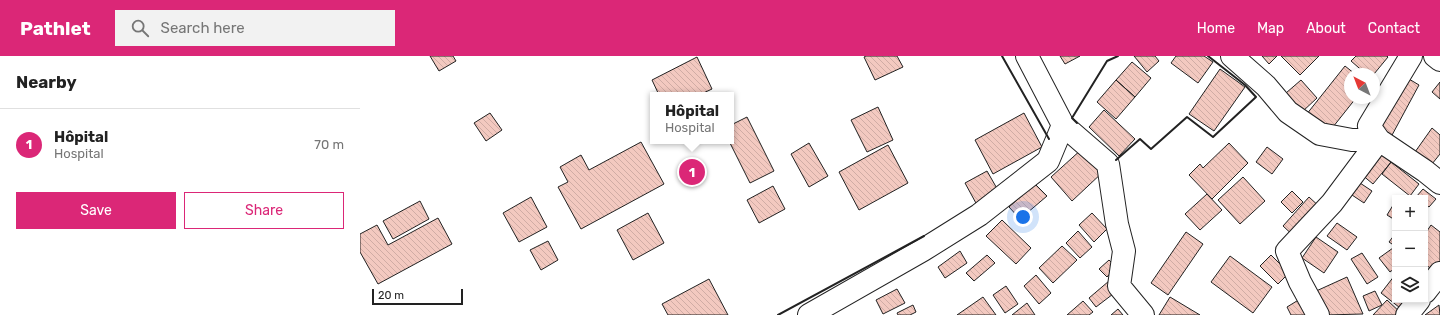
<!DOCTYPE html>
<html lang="en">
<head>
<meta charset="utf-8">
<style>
	:root { --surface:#fff; --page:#f2f2f2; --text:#222; --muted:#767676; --line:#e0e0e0; --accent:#db2777 }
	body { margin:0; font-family:Rubik,sans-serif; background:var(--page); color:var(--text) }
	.controls { position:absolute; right:12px; bottom:12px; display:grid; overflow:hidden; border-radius:0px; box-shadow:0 2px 6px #0003 }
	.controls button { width:36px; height:36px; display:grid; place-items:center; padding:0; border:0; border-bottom:1px solid var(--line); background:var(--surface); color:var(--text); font:20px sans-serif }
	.compass { position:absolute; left:984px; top:12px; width:36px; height:36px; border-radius:50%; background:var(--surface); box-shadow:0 2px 6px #0003; rotate:318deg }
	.scale { position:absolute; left:12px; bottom:10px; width:91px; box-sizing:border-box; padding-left:4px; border:2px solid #222; border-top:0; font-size:11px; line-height:14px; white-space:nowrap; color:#222; -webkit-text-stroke:3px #fff; paint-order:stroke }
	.you { position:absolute; left:663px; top:161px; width:14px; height:14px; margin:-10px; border:3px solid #fff; border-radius:50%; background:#1a73e8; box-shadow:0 0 0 6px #1a73e833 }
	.badge { display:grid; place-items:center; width:26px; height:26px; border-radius:50%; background:var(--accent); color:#fff; font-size:13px; font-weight:700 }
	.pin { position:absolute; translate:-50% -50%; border:2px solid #fff; box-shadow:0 1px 4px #0006 }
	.popup { position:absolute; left:290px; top:36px; width:84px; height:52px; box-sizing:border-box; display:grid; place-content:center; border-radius:0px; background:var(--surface); filter:drop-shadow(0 1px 3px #0005); font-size:13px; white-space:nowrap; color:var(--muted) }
	.popup b { font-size:15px; color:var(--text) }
	.popup::after { content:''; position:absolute; left:50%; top:100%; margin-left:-8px; border:8px solid transparent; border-top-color:var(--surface) }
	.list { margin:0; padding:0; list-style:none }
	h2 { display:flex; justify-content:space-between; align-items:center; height:52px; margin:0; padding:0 16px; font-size:17px }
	h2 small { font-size:13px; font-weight:400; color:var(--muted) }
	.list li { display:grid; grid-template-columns:26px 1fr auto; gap:12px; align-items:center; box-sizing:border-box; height:72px; padding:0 16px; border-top:1px solid var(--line) }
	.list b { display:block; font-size:15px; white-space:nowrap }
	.list p { margin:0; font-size:13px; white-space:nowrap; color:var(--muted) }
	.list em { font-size:13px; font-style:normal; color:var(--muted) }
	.actions { display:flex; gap:8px; padding:12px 16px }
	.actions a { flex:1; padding:9px 0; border:1px solid var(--accent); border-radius:0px; text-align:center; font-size:14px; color:var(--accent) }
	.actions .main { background:var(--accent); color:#fff }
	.icon { flex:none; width:22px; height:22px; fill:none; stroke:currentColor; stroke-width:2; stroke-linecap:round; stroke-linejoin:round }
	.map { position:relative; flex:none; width:1080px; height:259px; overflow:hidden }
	header { display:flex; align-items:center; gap:24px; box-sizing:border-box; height:56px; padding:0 20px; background:var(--accent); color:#fff }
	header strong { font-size:19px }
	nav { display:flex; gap:22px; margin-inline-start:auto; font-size:14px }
	.search { width:280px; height:36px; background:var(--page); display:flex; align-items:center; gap:10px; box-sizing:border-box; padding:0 14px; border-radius:0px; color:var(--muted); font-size:15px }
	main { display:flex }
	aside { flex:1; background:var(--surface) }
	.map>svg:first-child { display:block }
	.building { fill:url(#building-back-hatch); stroke:#222 }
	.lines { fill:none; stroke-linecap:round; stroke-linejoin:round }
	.street-casing { stroke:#222; stroke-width:24 }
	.street { stroke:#fff; stroke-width:22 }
	.wall { stroke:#222; stroke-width:2 }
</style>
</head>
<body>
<header>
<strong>Pathlet</strong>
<div class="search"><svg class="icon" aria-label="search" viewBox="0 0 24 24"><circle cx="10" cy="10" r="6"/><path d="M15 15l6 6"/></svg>Search here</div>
<nav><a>Home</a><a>Map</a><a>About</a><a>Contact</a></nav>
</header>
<main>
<aside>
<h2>Nearby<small></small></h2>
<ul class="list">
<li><span class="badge">1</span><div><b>Hôpital</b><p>Hospital</p></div><em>70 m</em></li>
</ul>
<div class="actions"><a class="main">Save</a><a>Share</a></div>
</aside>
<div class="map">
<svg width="1080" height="259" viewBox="0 0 1080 259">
	<defs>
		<pattern id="building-back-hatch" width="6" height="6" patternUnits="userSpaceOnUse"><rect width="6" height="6" fill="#f3c9c0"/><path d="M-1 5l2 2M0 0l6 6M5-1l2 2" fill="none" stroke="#d0aca5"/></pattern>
	</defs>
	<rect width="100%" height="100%" fill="#fff"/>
	<path class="building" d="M70,0H93L96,5L79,15Z
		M506,0H537L543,11L515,24L504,1Z
		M700,0H720L705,8Z
		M774,0H795L799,5L787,16Z
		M816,0H844L853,6L838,27L811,7Z
		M902,0H917L909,8Z
		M921,0H959L940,19Z
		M996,0H1027L1028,1L1014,18H1006L991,5Z
		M337,1L352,33L339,39H299L292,24Z
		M772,6L791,22L775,41L756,24Z
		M985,10L995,18H990V42H996L969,76L946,59Z
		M860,13L885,31L854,75L829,58Z
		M1044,20L1059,29L1031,81L1015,72Z
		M756,24L775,41L756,63L737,46Z
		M941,24L957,42L942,56L926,37Z
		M1080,26V43L1072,36Z
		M518,51L533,84L507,96L491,64Z
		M744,54L775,83L759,100L729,71Z
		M130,57L142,74L126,85L114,67Z
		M664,57L682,91L633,118L615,84Z
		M387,61L414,115L390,127L369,85H371V69Z
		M1072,72L1080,79V98L1072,108L1055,96Z
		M281,86L304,128L221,173L198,131L208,126L200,111L221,99L229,114Z
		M449,87L468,120L449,131L431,98Z
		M869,87L888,107L852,143L829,119L840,108L843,112Z
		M528,89L548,127L499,154L479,116Z
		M907,91L923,103L912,118L896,106Z
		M723,92L744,115L712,145L691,121Z
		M1019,95L1032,105L1013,128L1001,118Z
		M1031,106L1059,128L1050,140L1022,118Z
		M627,115L639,136L617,149L605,127Z
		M883,121L905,145L880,168L858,144Z
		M997,125L1012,135L1004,147L989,137Z
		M675,128L687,140L660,163L649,151Z
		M413,130L425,153L399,167L387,144Z
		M1063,133L1076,143L1069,151L1065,148V142L1056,141Z
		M932,135L943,146L932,157L921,146Z
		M847,138L862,154L840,174L825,158Z
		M171,141L187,171L159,186L143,157Z
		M949,141L962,153L936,182L923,170Z
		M60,145L69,163L33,183L23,165Z
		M1035,146V164L1027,159Z
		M288,157L304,187L273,204L257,174Z
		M732,157L747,173L734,186L719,169Z
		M78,162L92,188L18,228L0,196V178L17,169L28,189Z
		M642,164L671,192L656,208L626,180Z
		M977,167L997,181L987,194L967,180Z
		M1071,169L1080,176V210L1075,216L1065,208V178Z
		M718,175L732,191L720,202L706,187Z
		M826,176L843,188L808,239L791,227Z
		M1035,178V190L1029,186Z
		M956,181L978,196L964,217L942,202Z
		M188,185L198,204L181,214L170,194Z
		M702,190L717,204L693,227L679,212Z
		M1033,192L1035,194V212L1030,216L1019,202Z
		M600,195L607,207L585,222L578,211Z
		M1002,197L1018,221L1007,228L991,203Z
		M627,199L635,207L614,225L606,217Z
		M911,199L929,217L918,228L900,210Z
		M870,200L912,231L893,257L851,226Z
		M749,204L756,211L747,221L739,213Z
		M676,219L691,237L679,248L664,230Z
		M1035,219V244H1053L1044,255L1021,237Z
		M987,221L1003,258L965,259L954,236Z
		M349,223L368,259H308L302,248Z
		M749,225L757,235L736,251L729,242Z
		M646,230L658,248L645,257L633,239Z
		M537,233L545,247L523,258L516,244Z
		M1015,235L1022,249L1009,255L1003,240Z
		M945,240L953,259H931L927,251Z
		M623,241L636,259H597Z
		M810,241L840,259H799Z
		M1027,244L1042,258L1041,259H1013Z
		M723,245L733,256L729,259H707Z
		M667,247L675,259H652Z
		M553,249L556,256L550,259H538L537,257Z
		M1079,249L1080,259H1065Z
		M758,253L763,259H751Z"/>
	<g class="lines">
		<defs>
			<path id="street" d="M667,0L703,69L748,108L757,168L764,195L759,230L783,259
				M872,0L906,30L928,56L960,78L992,84H1019L1065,115L1080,127
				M1075,0L1080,4
				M1065,236L1080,217
				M449,259L563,194L619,159L688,105L703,69
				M958,259L940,226L927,195L972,147L1019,84L1009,70L1051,0
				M1047,259L1059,244"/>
		</defs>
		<use href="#street" class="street-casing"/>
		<use href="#street" class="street"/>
		<path class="wall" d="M642,0L689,83
			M717,67L712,62L747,5L758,0
			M756,104L780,83L791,93L827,61L853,81L896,41L885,29L848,0
			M418,259L564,180"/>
	</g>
</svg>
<div class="controls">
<button>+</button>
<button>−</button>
<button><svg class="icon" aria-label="layers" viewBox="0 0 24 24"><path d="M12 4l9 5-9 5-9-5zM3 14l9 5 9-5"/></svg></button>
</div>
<svg class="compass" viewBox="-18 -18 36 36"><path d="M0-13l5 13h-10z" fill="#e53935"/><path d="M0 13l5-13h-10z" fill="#767676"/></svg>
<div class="scale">20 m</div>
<div class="you"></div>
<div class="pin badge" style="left:332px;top:116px">1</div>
<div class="popup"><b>Hôpital</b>Hospital</div>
</div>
</main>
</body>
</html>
